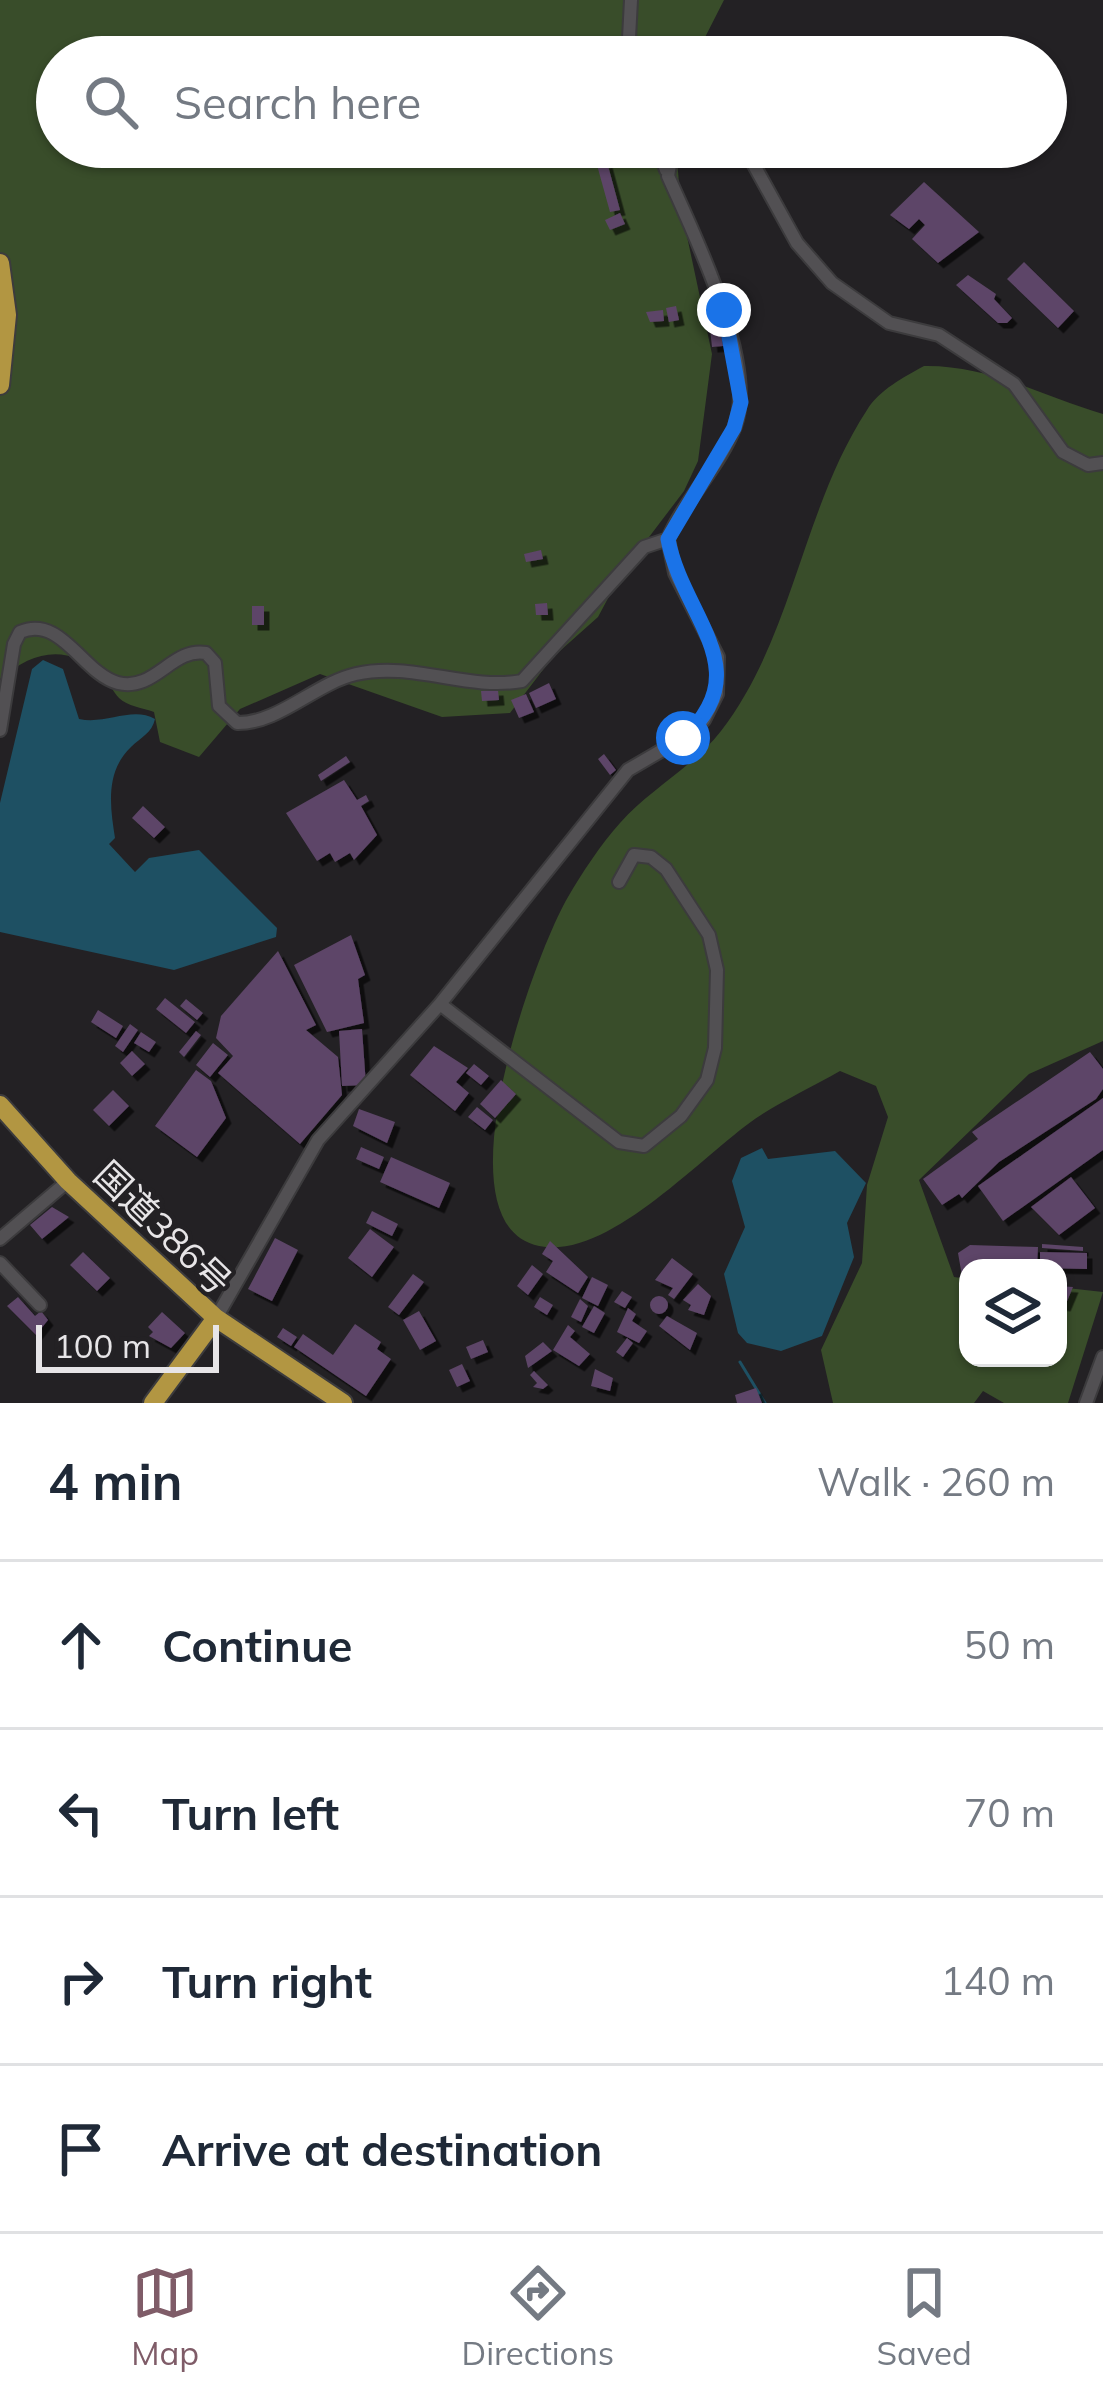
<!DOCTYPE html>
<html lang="en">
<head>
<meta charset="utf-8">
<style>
	:root { --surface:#fff; --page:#f6f6f7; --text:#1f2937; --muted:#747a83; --line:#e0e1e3; --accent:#7f5c68 }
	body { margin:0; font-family:Mulish,"Noto Sans JP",sans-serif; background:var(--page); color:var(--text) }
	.controls { position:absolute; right:36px; bottom:36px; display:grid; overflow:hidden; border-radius:24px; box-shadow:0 3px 9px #0004 }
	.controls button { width:108px; height:108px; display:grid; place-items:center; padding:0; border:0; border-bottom:3px solid var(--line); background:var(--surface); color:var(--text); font:60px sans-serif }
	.scale { position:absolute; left:36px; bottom:30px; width:183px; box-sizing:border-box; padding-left:12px; border:6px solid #e7e5e7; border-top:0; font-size:33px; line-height:42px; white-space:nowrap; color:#e7e5e7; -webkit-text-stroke:9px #232124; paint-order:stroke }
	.stop { position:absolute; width:36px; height:36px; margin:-27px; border:9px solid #1a73e8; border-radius:50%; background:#fff }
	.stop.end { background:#1a73e8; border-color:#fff; box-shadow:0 3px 12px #0008 }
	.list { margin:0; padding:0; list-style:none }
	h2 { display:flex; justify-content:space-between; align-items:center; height:156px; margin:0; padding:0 48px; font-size:51px }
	h2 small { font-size:39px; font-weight:400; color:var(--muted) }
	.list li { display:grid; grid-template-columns:78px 1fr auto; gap:36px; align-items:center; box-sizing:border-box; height:168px; padding:0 48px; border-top:3px solid var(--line) }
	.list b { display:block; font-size:45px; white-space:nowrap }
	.list em { font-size:39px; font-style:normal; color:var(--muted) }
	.icon { flex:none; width:66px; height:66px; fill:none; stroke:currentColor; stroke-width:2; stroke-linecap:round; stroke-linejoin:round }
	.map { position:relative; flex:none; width:1103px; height:1403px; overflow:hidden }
	.search { position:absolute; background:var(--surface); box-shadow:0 3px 9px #0004; left:36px; right:36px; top:36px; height:132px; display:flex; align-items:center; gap:30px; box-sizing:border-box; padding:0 42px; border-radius:66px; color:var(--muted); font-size:45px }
	.sheet { height:828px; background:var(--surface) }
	nav { display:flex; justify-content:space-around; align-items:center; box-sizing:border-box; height:168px; border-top:3px solid var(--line); background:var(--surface); font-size:33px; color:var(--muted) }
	nav a { display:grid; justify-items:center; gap:6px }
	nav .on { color:var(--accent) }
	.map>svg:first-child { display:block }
	.forest { fill:#394d2a }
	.water { fill:#1e5063 }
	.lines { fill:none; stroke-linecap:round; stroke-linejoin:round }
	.stream { stroke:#1e5063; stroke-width:3 }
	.building { fill:#5d4567; filter:url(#shadow) }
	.minor-casing { stroke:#3c3b3d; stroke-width:16 }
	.highway-casing { stroke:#3c3b3d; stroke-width:22 }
	.minor { stroke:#525053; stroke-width:12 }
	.highway { stroke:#b29642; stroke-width:18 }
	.route { stroke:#1a73e8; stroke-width:15 }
	.labels { text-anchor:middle; stroke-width:9; stroke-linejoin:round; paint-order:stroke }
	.street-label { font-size:36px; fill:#e7e5e7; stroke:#232124 }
</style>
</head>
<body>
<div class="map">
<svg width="1103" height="1403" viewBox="0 0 1103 1403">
	<defs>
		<filter id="shadow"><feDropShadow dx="5.5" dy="5.5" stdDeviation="0" flood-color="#0009"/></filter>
	</defs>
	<rect width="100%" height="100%" fill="#232124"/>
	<path class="forest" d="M0,0H724L695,57H57V147H676L681,208L712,354L698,461L684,491L621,574L598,617L552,658L510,713L442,717L320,674L240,709L199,757L160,742L154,712C143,708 127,706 119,698C112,691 109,681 102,675C67,643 33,651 0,679Z
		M924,366C989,365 1042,396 1103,414V1041L1029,1074L919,1180L954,1277L968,1279V1358H1058V1287L1103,1292L1068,1403H1004L983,1391L974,1403H833L821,1350L862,1263L867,1185L888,1117L876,1086L840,1071C814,1086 786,1099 761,1115C705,1151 610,1261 539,1246C435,1225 535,953 568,897C582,873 601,844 620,823C650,789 693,767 721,731C794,636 802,509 867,410C879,390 904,377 924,366Z"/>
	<path class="water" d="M43,660L63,669L79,719C106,725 132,706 155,719C152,733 141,737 131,747C105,772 110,806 115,838L109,844L135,872L149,858L199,850L277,928L276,937L174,970L0,932V803L32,669Z
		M762,1148L768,1159L835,1151L866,1183L847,1223L854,1257L822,1336L781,1351L747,1343L738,1333L724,1274L745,1227L732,1181L741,1158Z"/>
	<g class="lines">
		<path class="stream" d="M740,1362L765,1403"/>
	</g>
	<path class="building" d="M607,162L620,210L610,212L597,165Z
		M924,182L979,232L938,263L912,239L925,225L919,219L909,229L890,215Z
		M620,213L625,224L610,230L605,220Z
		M1024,262L1074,311L1058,328L1007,279Z
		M968,275L996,294L994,299L1012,318L1007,323H998L956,285Z
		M676,306L679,320L669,322L666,308Z
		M712,308L719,323L710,327L704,311Z
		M663,310L664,321L650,322L646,312Z
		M720,327L723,346L712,347L710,329Z
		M541,550L543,559L526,562L524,554Z
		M547,603L548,615H536L535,604Z
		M252,606H264V625H252Z
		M549,683L556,699L536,708L529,693Z
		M498,690L499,700L482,701L481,691Z
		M526,694L534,712L519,718L511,700Z
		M604,754L616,770L610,775L598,759Z
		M346,756L350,762L321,781L318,775Z
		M344,780L357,800L366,795L369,801L361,806L377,835L354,860L350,853L335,862L330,853L317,861L286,813Z
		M143,806L165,827L154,838L132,818Z
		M351,935L365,975L358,979L364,1023L327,1032L294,965Z
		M278,951L316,1025L306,1030L338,1057L342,1095L300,1144L218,1073L233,1056L216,1038L221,1016Z
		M165,998L195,1022L186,1033L156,1009Z
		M186,999L203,1013L197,1020L180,1006Z
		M98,1010L123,1026L116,1038L91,1022Z
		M130,1024L138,1030L123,1052L115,1046Z
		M362,1029L366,1085L342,1086L339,1031Z
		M196,1031L201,1035L184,1057L179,1052Z
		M141,1032L156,1042L149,1052L134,1043Z
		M213,1043L228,1055L210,1077L196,1065Z
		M434,1046L468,1068L456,1082L469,1093L455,1111L410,1075Z
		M132,1051L145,1064L132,1076L120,1063Z
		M1090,1052L1103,1069V1089L1096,1099L999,1162L962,1198L959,1194L942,1205L923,1179L978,1139L972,1132Z
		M474,1064L489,1076L481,1085L466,1073Z
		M196,1070L211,1081L226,1118L197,1157L155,1126Z
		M501,1080L516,1094L495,1118L480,1104Z
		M113,1090L129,1106L109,1126L93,1110Z
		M1103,1098V1150L1003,1221L978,1186Z
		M477,1107L493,1120L485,1130L468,1117Z
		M359,1109L395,1122L387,1143L353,1126Z
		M361,1147L384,1157L379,1169L356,1159Z
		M391,1157L450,1183L439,1208L380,1182Z
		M119,1158L127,1175L115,1180L107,1163Z
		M1071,1177L1095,1208L1059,1235L1031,1207Z
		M52,1207L69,1217L42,1239L30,1225Z
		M372,1211L398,1224L392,1236L366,1223Z
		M370,1229L394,1247L372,1277L348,1258Z
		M275,1238L298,1250L272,1301L248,1289Z
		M550,1241L588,1277L578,1293L546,1272L553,1261L542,1254Z
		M1042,1244L1083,1247V1251L1042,1248Z
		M970,1245L1038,1247L1037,1268H968V1276H962L958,1253Z
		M83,1252L110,1278L97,1291L70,1265Z
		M1040,1252L1087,1253V1269L1040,1268Z
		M672,1258L693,1274L674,1299L668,1295L673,1288L655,1280Z
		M532,1265L543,1274L528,1295L517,1286Z
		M413,1274L424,1282L399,1315L388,1307Z
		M592,1277L608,1285L598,1306L582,1298Z
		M698,1284L711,1296L704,1315L688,1310L691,1305L683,1300Z
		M1058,1286L1073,1287L1065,1306L1060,1305Z
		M622,1291L632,1297L625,1308L614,1302Z
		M650 1305a9 9 0 1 1 18 0a9 9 0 1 1-18 0Z
		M18,1297L35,1316L41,1311L48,1320L36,1335L7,1306Z
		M540,1297L553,1305L547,1315L534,1307Z
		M580,1299L588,1306L581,1322L571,1317Z
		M594,1306L605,1313L594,1333L582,1327Z
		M628,1308L636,1314L632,1321L647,1331L639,1343L617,1332Z
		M419,1311L436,1341L420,1350L403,1320Z
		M162,1312L185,1333L171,1348L149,1336L153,1332L148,1327Z
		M667,1316L697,1333L690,1350L659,1326Z
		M355,1324L381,1342L377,1349L391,1359L366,1396L294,1347L303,1334L333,1355Z
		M568,1325L575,1331L570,1337L590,1354L579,1366L553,1350Z
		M283,1328L297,1337L291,1346L277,1337Z
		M627,1338L633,1343L623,1357L616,1352Z
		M483,1340L488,1352L471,1359L466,1347Z
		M543,1342L552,1351L528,1368L525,1356Z
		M462,1364L470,1381L457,1387L449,1370Z
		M595,1369L613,1378L610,1391L591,1386Z
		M534,1371L548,1385L543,1389L533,1387L537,1383L530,1375Z
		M756,1388L762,1403H737L735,1395Z"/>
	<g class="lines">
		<defs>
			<path id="minor" d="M628,57L631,0
				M658,147L666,170
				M744,147L797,243L832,283L889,323L939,335L1014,384L1063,452L1088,465L1103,463
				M0,730L14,644L20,632C61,614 83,674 118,683C155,692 172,647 206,653L215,663L219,706L237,723C278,724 316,683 356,674C412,661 467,691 522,681L644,547L668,539
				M440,1004L619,1142L644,1146L681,1116L707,1080L715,1048L717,970L709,935L666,869L651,857L634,855L619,882
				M0,1239L68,1181
				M0,1263L40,1305
				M216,1318L318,1140L440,1004L628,770L683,738L704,720L717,694L718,657L675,573L668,539C685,499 720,466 735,426C758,364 694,234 668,176L672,154L679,147
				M1086,1403L1103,1357"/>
			<path id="highway" d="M0,263L7,315L0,385
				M0,1105L68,1181L216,1318L343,1403
				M153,1403L216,1318"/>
		</defs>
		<use href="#minor" class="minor-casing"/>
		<use href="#highway" class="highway-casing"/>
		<use href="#minor" class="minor"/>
		<use href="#highway" class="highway"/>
	</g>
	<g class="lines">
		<path class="route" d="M683,738C760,670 682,616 668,539L734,428L741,402L724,310"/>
	</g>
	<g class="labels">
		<g class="street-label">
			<text transform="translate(163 1228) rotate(44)" y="13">国道386号</text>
		</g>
	</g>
</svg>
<div class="controls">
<button><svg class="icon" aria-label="layers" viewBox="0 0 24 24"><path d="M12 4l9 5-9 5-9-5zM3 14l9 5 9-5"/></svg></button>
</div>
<div class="scale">100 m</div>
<div class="stop" style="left:683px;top:738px"></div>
<div class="stop end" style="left:724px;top:310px"></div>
<div class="search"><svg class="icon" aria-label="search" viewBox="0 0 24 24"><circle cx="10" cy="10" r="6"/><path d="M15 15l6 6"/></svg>Search here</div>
</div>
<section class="sheet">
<h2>4 min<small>Walk · 260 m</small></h2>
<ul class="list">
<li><svg class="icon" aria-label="ahead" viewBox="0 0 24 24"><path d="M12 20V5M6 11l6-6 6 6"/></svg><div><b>Continue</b></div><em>50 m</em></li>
<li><svg class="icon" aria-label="left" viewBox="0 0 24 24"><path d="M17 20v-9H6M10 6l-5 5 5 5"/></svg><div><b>Turn left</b></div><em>70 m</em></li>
<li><svg class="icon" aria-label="right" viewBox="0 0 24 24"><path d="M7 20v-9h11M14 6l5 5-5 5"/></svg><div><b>Turn right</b></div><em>140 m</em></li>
<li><svg class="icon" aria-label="arrive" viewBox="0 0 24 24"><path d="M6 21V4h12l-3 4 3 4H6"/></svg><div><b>Arrive at destination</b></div></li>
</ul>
</section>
<nav>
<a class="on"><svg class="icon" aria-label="map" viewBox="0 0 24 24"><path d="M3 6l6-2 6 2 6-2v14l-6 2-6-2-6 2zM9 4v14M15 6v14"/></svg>Map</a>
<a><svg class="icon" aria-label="directions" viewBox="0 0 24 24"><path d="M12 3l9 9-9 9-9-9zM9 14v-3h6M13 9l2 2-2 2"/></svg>Directions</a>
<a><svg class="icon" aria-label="saved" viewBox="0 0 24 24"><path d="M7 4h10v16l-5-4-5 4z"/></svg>Saved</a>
</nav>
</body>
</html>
